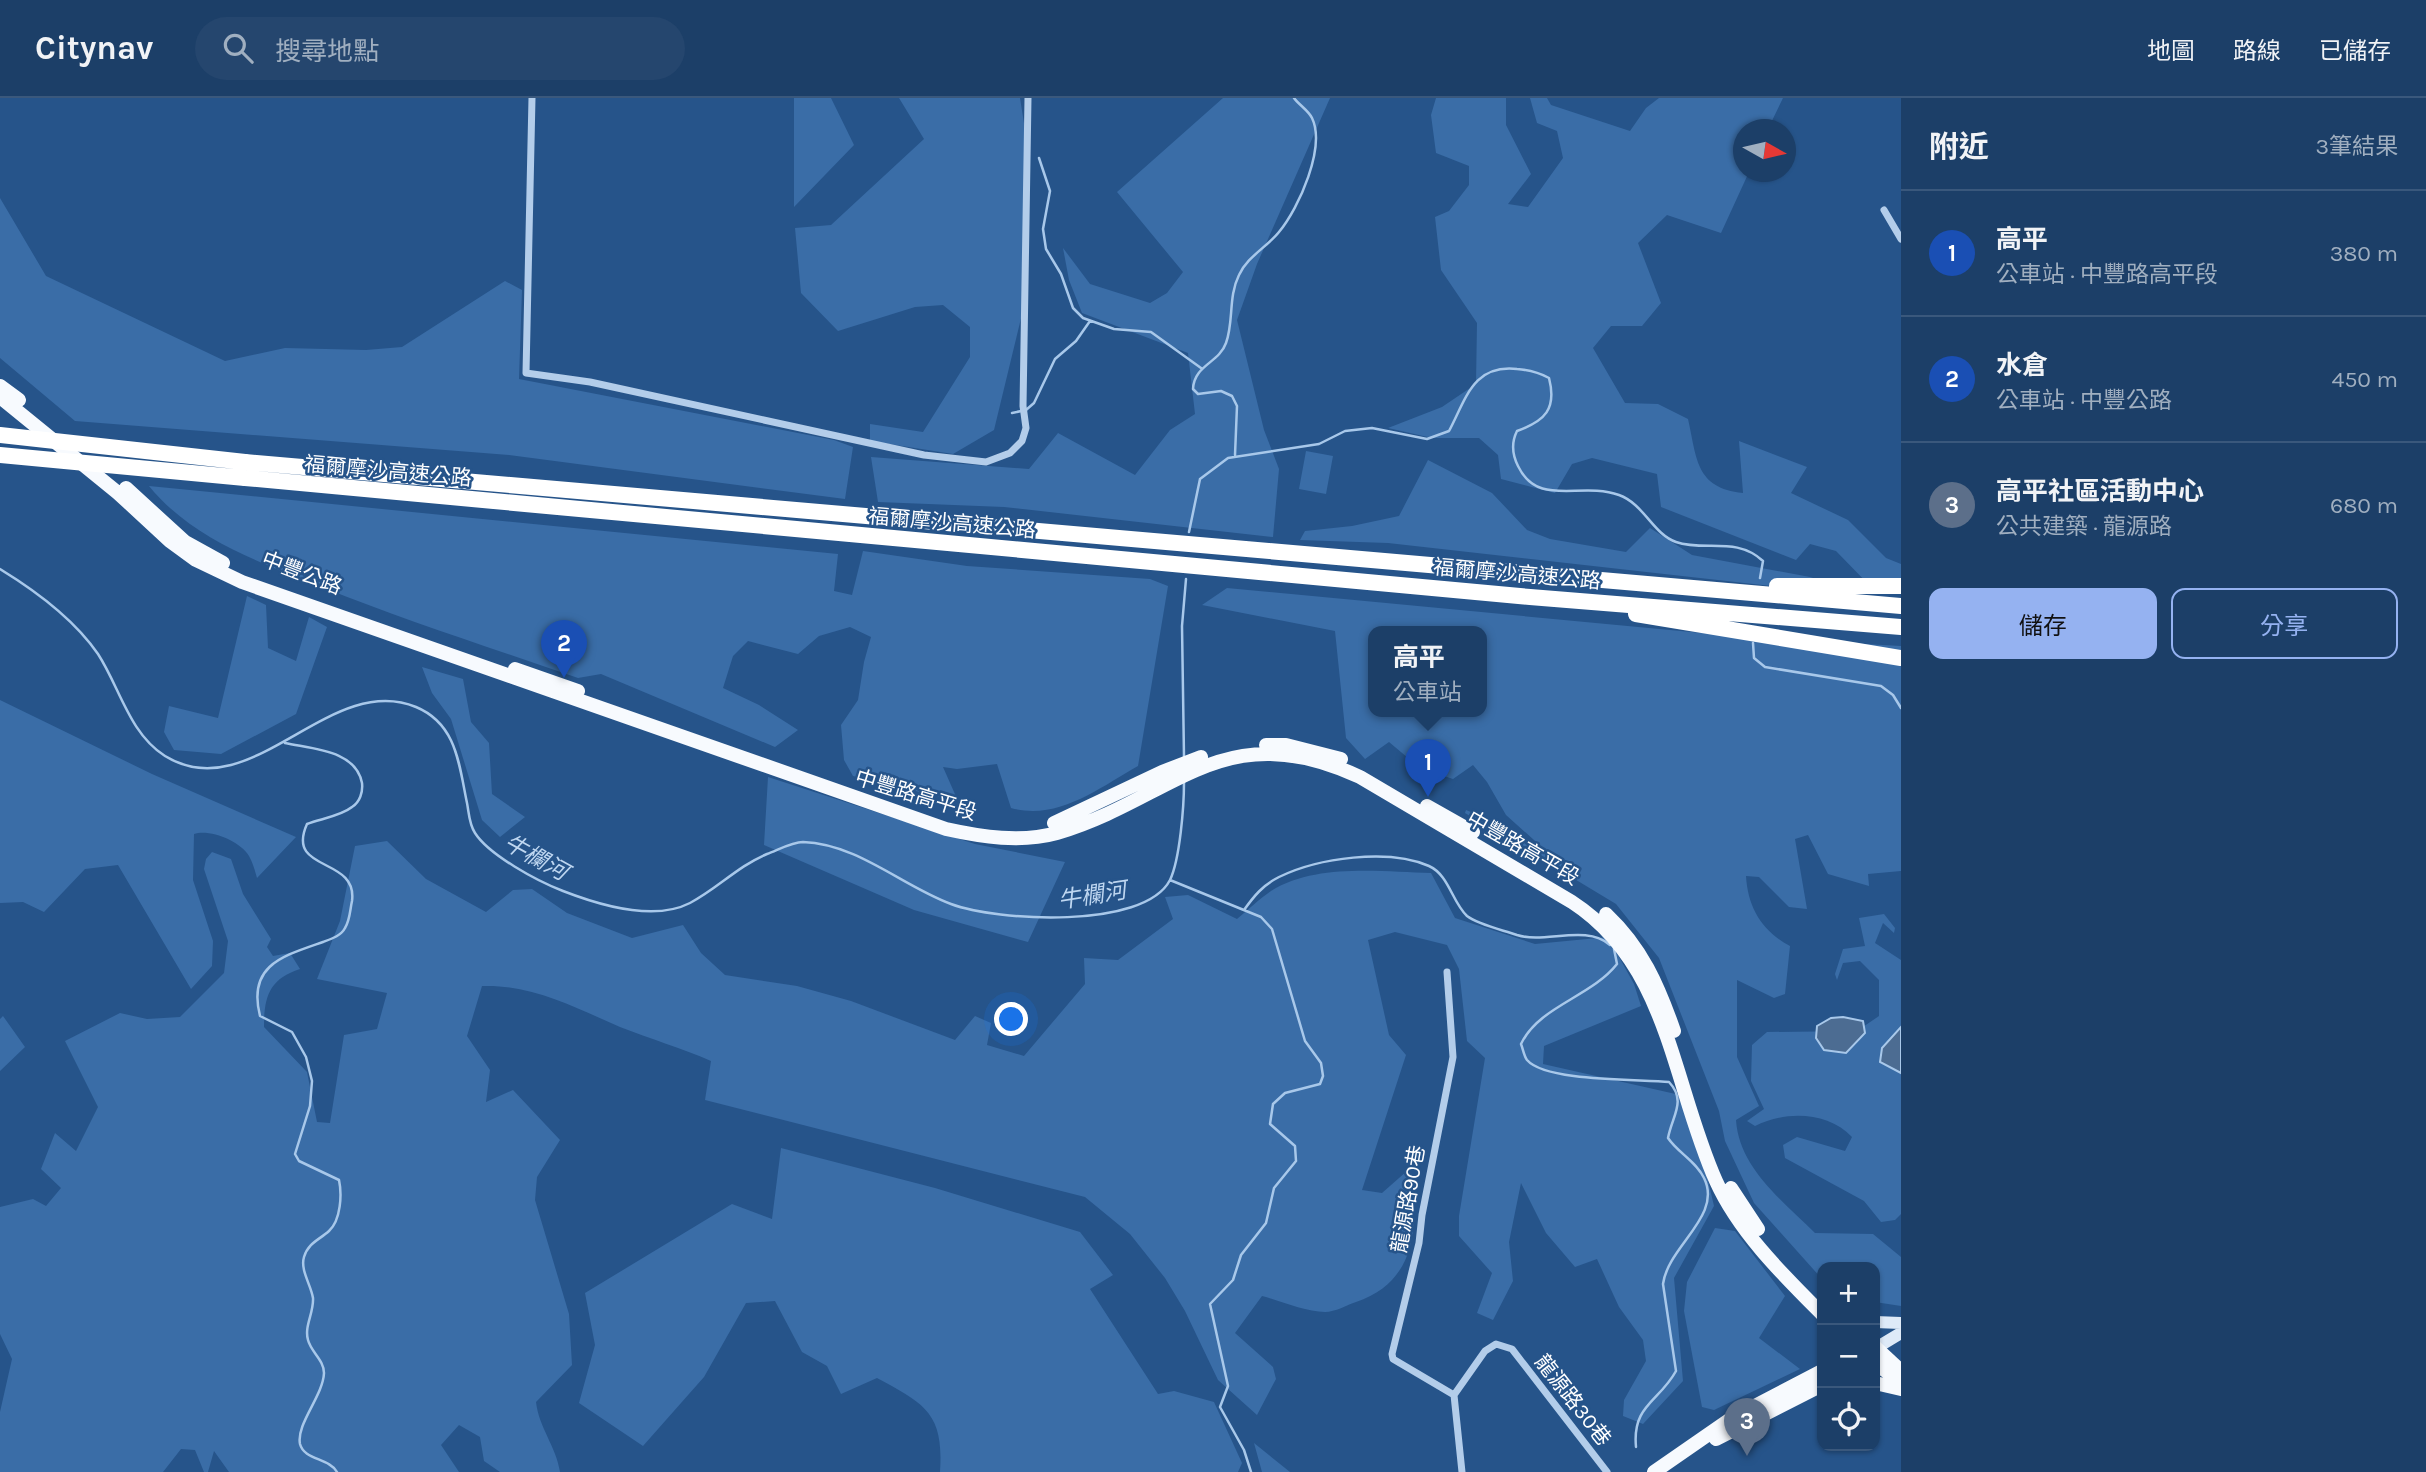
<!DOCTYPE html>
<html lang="zh-TW">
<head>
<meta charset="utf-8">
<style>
	:root { --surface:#1c3f68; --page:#25466e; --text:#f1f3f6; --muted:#a0afc0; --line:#3a587c; --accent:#95b2f1 }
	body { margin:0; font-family:Karla,"Noto Sans TC",sans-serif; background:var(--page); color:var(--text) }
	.controls { position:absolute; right:21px; bottom:21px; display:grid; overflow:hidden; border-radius:14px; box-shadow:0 2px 5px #0004 }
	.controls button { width:63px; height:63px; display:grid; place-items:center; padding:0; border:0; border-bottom:2px solid var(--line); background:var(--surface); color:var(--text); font:35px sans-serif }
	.compass { position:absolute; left:1733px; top:21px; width:63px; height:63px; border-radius:50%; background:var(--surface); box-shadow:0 2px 5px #0004; rotate:98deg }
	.you { position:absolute; left:1012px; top:922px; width:24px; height:24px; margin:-18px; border:5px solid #fff; border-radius:50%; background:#1a73e8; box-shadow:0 0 0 10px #1a73e833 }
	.badge { display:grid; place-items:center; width:46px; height:46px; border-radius:50%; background:var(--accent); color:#fff; font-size:23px; font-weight:700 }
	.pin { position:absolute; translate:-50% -58px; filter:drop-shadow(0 2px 4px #0008) }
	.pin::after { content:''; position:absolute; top:37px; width:24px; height:21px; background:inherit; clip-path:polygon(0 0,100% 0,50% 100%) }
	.popup { position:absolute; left:1368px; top:528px; width:119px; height:91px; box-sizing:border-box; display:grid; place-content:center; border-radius:14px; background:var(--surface); filter:drop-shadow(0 2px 5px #0005); font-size:23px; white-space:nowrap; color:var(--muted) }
	.popup b { font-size:26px; color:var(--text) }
	.popup::after { content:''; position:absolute; left:50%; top:100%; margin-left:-14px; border:14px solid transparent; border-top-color:var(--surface) }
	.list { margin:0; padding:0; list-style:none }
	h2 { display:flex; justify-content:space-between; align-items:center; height:91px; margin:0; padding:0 28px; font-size:30px }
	h2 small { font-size:23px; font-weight:400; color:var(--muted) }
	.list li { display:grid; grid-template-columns:46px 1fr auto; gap:21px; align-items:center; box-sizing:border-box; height:126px; padding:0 28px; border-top:2px solid var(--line) }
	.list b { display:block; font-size:26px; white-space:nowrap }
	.list p { margin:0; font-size:23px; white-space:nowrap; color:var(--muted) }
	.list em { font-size:23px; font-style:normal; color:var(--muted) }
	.actions { display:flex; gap:14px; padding:21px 28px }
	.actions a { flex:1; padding:16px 0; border:2px solid var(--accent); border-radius:14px; text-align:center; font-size:24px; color:var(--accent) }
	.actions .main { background:var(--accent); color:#111 }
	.icon { flex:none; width:38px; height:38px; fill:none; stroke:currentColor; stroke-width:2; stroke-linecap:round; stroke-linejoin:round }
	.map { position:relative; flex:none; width:1901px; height:1374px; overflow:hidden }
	header { display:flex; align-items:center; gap:42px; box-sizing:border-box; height:98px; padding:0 35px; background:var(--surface); border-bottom:2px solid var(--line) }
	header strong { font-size:33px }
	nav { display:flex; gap:38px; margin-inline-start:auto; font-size:24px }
	.search { width:490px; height:63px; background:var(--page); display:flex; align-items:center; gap:18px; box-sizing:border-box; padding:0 24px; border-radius:38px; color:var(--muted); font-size:26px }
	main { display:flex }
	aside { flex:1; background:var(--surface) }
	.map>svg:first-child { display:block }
	.green { fill:#3a6da7; fill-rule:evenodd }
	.water { fill:#4c6c92; stroke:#a8c8ea; stroke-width:2 }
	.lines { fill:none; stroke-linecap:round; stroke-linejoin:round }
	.stream { stroke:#a8c8ea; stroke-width:2.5 }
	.street { stroke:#b3cdea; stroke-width:7 }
	.secondary { stroke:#deeaf8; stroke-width:12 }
	.primary { stroke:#f7fafe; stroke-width:14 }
	.highway { stroke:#fff; stroke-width:16 }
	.highway-bridge { stroke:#fff; stroke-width:16 }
	.labels { text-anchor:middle; stroke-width:5; stroke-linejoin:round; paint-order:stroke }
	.street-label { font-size:21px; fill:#fff; stroke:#26548a }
	.water-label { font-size:23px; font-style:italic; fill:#bfd7f1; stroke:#26548a }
</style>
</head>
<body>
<header>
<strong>Citynav</strong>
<div class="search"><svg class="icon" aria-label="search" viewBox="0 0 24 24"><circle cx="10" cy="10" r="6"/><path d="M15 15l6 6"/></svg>搜尋地點</div>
<nav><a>地圖</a><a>路線</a><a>已儲存</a></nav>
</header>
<main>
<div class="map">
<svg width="1901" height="1374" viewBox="0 0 1901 1374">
	<rect width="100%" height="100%" fill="#26548a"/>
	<path class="green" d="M794,0H831L854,47L794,109Z
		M899,0H1020L1027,44L1023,212L994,332L953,356L870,343V326L923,334L970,259V229L943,207L915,209L838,233L801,195L795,130L831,127L924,41Z
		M1223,0H1330L1257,166L1237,222L1264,332L1279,371L1273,439L1004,409L878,404L871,359L1029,371L1058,335L1135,377L1170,332L1195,316L1188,255L1082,215L1069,182L1063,150L1090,186L1150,205L1167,195L1183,174L1117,94Z
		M1436,0H1506V27L1531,76L1508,106L1528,109L1563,60L1557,33L1537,25L1530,0H1547L1551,7L1630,33L1646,10L1659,0H1783L1768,31L1744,32V74H1749L1721,135L1667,117L1638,145L1661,205L1642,228H1611L1593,250L1625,305L1658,306L1688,321C1697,360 1695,390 1743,395L1739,343L1807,369L1791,395L1848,422L1886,460L1901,466V493L1873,491L1836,453L1810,446L1796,462L1661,409L1657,376L1592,360L1572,366L1555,395L1501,381L1498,357L1479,340H1432L1388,330L1442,309L1476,286L1477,225L1441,172L1435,119L1449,113L1469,87V68L1436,55L1431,17Z
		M0,100L46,178L225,263L285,250L366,252L402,249L505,183L522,192L519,281L834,342L853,349L845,401L509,357L75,323L0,260Z
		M1306,353L1333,358L1326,396L1299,391Z
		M1428,362L1492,395L1527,432L1550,441L1626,454L1650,430L1692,457L1810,479L1842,489H1781L1388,445L1300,442L1305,433L1352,428L1399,418Z
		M149,388L838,456L834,493L852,497L863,453L967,468L1150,481L1168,488L1138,668C1099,690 1058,723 1011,710L997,666L957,671L943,669L958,703L853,678L844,662L841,627L858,602L864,564L871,539L850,529L819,538L798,556L748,543L733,558L723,590L759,607L798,632L775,649L601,576L578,580C492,550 406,523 322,489C261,465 192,441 149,388Z
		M1227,490L1755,540L1901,548V773L1868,776L1869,788L1828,776L1808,737L1795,741L1807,811L1789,809L1759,779L1746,778C1748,810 1762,833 1790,848L1785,896L1774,900L1737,882V959L1759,1008L1736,1022C1739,1070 1783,1103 1815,1135L1873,1136L1901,1159V1208L1875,1204V1169H1822V1181L1754,1105L1725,1043L1719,1013L1659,860L1616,806L1465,715L1466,712L1505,728L1535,754L1544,751L1506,717L1487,684L1473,667L1453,681L1420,670L1389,644L1365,661L1346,640L1335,533L1202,507ZM1374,533H1482V613H1374Z
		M247,498L266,507L268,550L296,563L309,519L327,529L296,616L221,656L174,652L164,634L169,608L218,620Z
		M422,569L463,581L471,624L489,645L492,696L525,719L500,739L482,722L451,621L432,595Z
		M0,602L152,676L296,739L257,780C255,773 253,765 249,758C240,743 210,731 194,736L193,782L213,843L212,868L191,891L118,767L85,771L44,814L23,804L0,805Z
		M768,679L975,746L1065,764L1028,844L914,812L764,747Z
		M387,743L426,781L486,814L513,792L532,791L567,815L632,840L683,827L701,855L725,877L797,888L851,903L955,942L975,918L991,925L987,947L1024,958L1085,886L1084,860L1118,862L1173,821L1165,799L1188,797L1237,821C1248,812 1259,801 1271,793C1316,765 1381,774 1431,775L1455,820L1535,846L1608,839L1634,886L1641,908L1544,948L1543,966L1680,997L1707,1078L1714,1108L1674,1180L1683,1283L1643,1326L1623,1318L1624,1302L1646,1263L1643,1242L1619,1209L1597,1161L1575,1169L1546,1135L1521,1085L1509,1144L1513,1183L1493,1222L1477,1215L1492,1175L1459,1138V1118L1485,960L1467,943L1459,871L1447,847L1395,834L1368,842L1389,937L1406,957L1362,1092L1382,1095L1407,1073C1421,1127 1416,1184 1356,1204C1347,1207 1335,1214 1325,1214C1306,1214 1281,1203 1262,1198L1235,1235L1273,1269L1276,1281L1257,1317L1218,1282L1185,1213L1165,1180L1130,1136L1085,1099L705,1002L711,963C682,950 650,941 620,929C576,910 532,886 482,888L467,938L490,972L486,1004L513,992L560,1042L537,1079L535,1102L569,1216L572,1267L536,1304C539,1330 556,1348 560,1374H500L484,1363L480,1339L459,1327L441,1347L459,1374H229L214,1353L208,1374H204L195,1352L181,1351L163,1374H0V1314L12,1261L0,1236V1109L33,1101L46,1108L61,1090L41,1071L55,1035L76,1053L98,1009L65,943L120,915L147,921L180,919L224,875L228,843L204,771L206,761L212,754L231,761L243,796L271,841L267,849L273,858L290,855L300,871C269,881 264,899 264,929L307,974L317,1024L330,1025L344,937L377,931L387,895L317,881L340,823L355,748Z
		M1884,816L1895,830L1894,835L1883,825L1875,845L1901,862V1116L1895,1122L1881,1124L1864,1103L1785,1060L1783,1047L1797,1039L1845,1053L1852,1039C1827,1013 1785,1013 1755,1028L1747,1023L1764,1011L1751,983L1752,947L1767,934L1857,933L1879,918V882L1860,863L1843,865L1837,882L1835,876L1843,851L1865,848L1859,820Z
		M3,918L25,949L0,973V921Z
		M781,1050L935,1090L1080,1134L1113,1177L1090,1191L1158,1296L1174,1293L1214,1304L1242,1365L1238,1374H940C944,1315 925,1306 877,1280L841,1296L827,1268L802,1254L775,1203L746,1205L704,1279L643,1348L579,1305L595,1247L585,1195L732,1106L772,1121Z
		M1715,1130L1735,1133L1785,1198L1759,1240L1800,1271L1714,1312L1702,1309L1684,1213L1687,1184Z
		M1254,1345L1290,1374H1262Z"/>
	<path class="water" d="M1843,919L1863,923L1865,935L1846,955L1824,952L1816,940L1817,928L1831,920Z
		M1901,929V975L1880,964L1882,950Z"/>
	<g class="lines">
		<path class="stream" d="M1039,60L1050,93L1043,131L1046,151L1061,176L1073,210L1083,220L1114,231L1151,234L1201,270
			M1012,315L1026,312L1034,305L1055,261L1076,243L1090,223
			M1235,357L1237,308L1232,298L1221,293L1198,296L1193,291C1194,267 1219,265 1226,245C1234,223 1228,199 1239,177C1247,159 1267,149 1279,134C1299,110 1326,49 1312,20C1308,12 1299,7 1294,0
			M1189,434L1200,381L1228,360L1319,346L1345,333L1372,330L1427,341L1449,333C1466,301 1473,266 1517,271C1530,272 1538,274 1549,280C1557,311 1545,323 1517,333C1511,345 1512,356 1518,368C1538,410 1580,383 1619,397C1644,406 1653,436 1676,444C1705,454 1736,438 1763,463L1760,480
			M0,471C36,493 74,521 98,556C120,590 129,635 165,658C251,711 329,573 416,609C457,626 459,667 467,705C469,715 469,726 475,735C489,757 537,783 563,793C599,807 653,824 690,805C717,791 738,768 767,756C778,752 792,744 803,744C858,746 902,788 951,806C996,823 1144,832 1170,782C1180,761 1184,708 1184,684
			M1753,545L1754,560L1765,569L1881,588L1893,597L1901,610
			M285,645C312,651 356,652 362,685C363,694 360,704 352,709C341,718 320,721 307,726C285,775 358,758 352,803C350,812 350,822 345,830C341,838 331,841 323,844C283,858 247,867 260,918L292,934L306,959L312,983L310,1008L295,1056L299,1063L339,1082C342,1096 341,1122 329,1133C319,1142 308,1145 304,1159C300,1172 311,1187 313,1200C314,1215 304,1228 308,1242C311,1254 324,1262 324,1275C323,1298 296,1326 300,1346C304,1362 329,1360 337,1374
			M1184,659L1182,528L1186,481
			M1170,782L1261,819L1272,831L1305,943L1321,965L1323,978L1320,986L1285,995L1273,1006L1270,1026L1295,1048L1296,1063L1274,1090L1266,1125L1241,1157L1233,1182L1210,1206L1228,1288L1220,1309L1244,1352L1251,1374
			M1244,812C1254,798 1263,787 1279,779C1318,760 1388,750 1429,768C1449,777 1452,804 1467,818C1479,827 1503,832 1517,837C1545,846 1586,826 1610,847
			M1614,851L1617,866C1591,899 1539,908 1521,946C1523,951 1524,958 1527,962C1546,984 1638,981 1669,984C1687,1003 1672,1018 1668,1040C1678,1055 1696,1063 1704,1080C1723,1118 1668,1148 1663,1186L1676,1273C1659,1304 1632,1307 1636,1349"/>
		<path class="street" d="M532,0L526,275L590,284L924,357L986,364L1010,355L1022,343L1026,330L1023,308L1028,0
			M1884,112L1901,141
			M1447,874L1453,959L1422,1117L1419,1145L1392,1256L1393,1261L1454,1297
			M1462,1374L1454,1297L1485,1253L1496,1246L1512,1251L1607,1374"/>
		<path class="secondary" d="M1875,1224L1901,1225
			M1876,1250L1901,1235"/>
		<path class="primary" d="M0,288L19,302
			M0,299L118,395L170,443L196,462L242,484L946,731C982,739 1021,745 1057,735C1175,700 1223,615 1360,679L1572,804C1669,867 1672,985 1716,1083C1739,1134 1783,1177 1822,1216
			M126,390L185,444L223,465
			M515,571L578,593
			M1266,647H1286L1341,661
			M1427,708L1473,734
			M1054,725L1162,674L1201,659
			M1606,816C1642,850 1658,887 1674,933
			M1731,1090L1758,1131
			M1875,1249L1901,1273
			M1875,1265L1901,1284
			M1875,1285L1901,1291
			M1716,1341L1822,1287
			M1654,1374L1732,1320L1822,1273"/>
		<path class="highway" d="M245,364L1901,508
			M245,380L1530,499L1901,529
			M1777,488H1901
			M1636,516L1901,560"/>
		<path class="highway-bridge" d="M0,337L245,364
			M0,357L245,380"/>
	</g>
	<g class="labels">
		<g class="street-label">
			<text transform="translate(388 373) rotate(5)" y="7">福爾摩沙高速公路</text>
			<text transform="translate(952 425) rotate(5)" y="7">福爾摩沙高速公路</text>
			<text transform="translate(302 475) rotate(21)" y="7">中豐公路</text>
			<text transform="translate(1517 476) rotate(5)" y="7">福爾摩沙高速公路</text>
			<text transform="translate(916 697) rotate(17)" y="7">中豐路高平段</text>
			<text transform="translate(1523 750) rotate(30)" y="7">中豐路高平段</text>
			<text transform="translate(1408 1101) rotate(-80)" y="7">龍源路90巷</text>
			<text transform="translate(1573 1302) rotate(52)" y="7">龍源路30巷</text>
		</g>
		<g class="water-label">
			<text transform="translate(536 759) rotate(29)" y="8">牛欄河</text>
			<text transform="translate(1092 797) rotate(-9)" y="8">牛欄河</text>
		</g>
	</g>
</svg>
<div class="controls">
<button>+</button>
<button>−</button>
<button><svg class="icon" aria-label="locate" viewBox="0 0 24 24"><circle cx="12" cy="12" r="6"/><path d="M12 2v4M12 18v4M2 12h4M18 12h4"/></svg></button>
</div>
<svg class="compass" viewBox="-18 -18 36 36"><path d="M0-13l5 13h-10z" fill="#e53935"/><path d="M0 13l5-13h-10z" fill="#a0afc0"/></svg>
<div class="you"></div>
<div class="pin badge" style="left:1428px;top:699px;background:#1a4fb4">1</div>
<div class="popup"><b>高平</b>公車站</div>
<div class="pin badge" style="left:564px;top:580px;background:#1a4fb4">2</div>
<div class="pin badge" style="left:1747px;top:1358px;background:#5c6f8a">3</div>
</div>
<aside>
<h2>附近<small>3筆結果</small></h2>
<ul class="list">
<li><span class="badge" style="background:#1a4fb4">1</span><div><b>高平</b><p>公車站 · 中豐路高平段</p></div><em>380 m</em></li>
<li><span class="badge" style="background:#1a4fb4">2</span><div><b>水倉</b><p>公車站 · 中豐公路</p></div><em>450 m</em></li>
<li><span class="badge" style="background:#5c6f8a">3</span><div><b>高平社區活動中心</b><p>公共建築 · 龍源路</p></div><em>680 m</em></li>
</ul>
<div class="actions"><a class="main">儲存</a><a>分享</a></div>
</aside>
</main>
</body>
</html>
